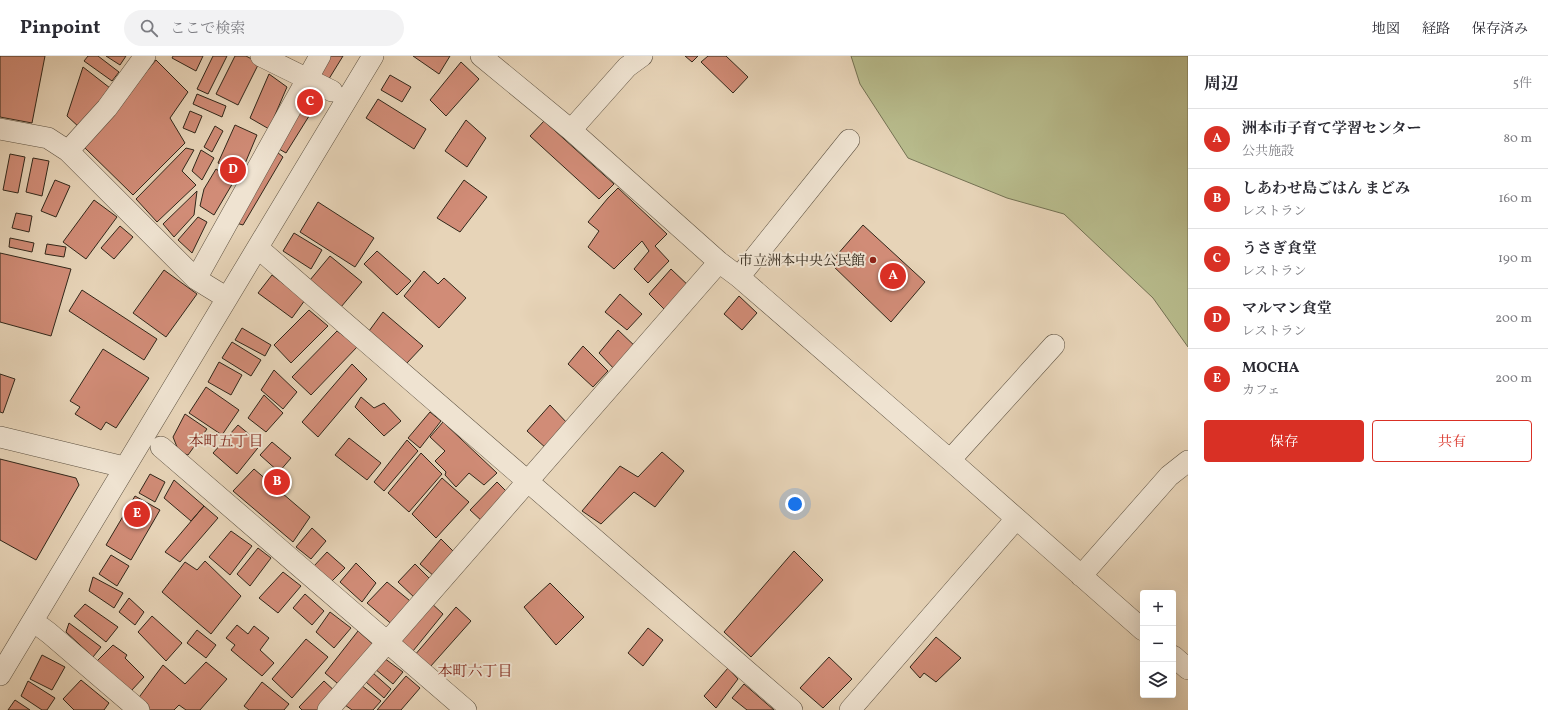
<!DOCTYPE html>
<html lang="ja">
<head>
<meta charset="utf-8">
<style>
	:root { --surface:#fff; --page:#f2f2f3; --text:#2b2b33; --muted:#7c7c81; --line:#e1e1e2; --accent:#d93025 }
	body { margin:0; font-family:Vollkorn,"Noto Serif JP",serif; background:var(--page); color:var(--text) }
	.controls { position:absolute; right:12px; bottom:12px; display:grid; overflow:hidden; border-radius:4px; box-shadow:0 4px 16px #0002 }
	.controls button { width:36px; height:36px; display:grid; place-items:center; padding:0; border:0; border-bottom:1px solid var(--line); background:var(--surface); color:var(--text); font:20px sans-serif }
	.you { position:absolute; left:795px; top:448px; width:14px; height:14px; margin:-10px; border:3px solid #fff; border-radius:50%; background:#1a73e8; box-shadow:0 0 0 6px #1a73e833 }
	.badge { display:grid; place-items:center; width:26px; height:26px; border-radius:50%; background:var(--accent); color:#fff; font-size:13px; font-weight:700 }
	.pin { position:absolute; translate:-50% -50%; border:2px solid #fff; box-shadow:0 1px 4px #0006 }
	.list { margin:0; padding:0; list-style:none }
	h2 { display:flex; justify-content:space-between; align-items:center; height:52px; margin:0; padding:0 16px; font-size:17px }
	h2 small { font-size:13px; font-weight:400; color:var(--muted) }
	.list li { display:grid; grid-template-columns:26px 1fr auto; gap:12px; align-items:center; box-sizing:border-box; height:60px; padding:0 16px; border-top:1px solid var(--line) }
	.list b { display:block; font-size:15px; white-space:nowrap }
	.list p { margin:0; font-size:13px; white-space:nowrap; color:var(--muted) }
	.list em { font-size:13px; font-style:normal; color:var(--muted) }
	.actions { display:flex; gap:8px; padding:12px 16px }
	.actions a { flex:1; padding:9px 0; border:1px solid var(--accent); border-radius:4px; text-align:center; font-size:14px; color:var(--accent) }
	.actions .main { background:var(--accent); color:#fff }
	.icon { flex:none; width:22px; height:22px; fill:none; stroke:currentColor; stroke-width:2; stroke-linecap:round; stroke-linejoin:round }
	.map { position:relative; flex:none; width:1188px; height:654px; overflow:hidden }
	header { display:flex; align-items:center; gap:24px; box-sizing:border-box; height:56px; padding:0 20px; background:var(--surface); border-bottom:1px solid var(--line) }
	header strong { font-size:19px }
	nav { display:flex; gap:22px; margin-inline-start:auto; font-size:14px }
	.search { width:280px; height:36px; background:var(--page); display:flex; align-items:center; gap:10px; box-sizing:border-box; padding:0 14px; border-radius:22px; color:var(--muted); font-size:15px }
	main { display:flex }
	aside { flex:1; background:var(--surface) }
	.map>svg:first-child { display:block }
	.green { fill:#b8bc8d; stroke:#747254 }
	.building { fill:#d18c77; stroke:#31271a }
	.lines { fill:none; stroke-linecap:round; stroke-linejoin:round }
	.minor-casing { stroke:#5e5242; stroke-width:22 }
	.minor { stroke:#efe3d1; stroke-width:21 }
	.poi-dot { fill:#8f2418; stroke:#efe3d1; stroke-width:1.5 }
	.labels { text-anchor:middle; stroke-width:4; stroke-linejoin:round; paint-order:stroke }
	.poi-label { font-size:14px; fill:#31271a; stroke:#efe3d1; text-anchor:end }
	.neighbourhood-label { font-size:15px; fill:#7a1f14; stroke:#efe3d1 }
</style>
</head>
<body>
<header>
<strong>Pinpoint</strong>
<div class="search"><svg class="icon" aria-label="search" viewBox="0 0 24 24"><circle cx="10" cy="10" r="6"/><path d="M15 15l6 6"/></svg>ここで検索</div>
<nav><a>地図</a><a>経路</a><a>保存済み</a></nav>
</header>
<main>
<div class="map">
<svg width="1188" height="654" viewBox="0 0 1188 654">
	<rect width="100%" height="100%" fill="#e7d4b8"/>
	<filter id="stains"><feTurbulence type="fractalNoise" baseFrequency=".005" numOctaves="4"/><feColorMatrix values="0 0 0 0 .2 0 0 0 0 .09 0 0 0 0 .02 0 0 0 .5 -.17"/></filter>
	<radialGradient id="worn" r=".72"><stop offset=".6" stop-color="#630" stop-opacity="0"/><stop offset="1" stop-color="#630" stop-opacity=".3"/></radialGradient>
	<path class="green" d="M851,0H1188V291L1153,242L1064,158L1007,142L908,102L860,28Z"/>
	<path class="building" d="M0,0H45L32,67L0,61Z
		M88,0H98L119,16L112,25L84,5Z
		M106,0H126L120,9Z
		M173,0H203L196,15L172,2Z
		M213,0H227L208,38L197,33Z
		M235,0H246L259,7L238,49L216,38Z
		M330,0H343L327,26L318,21Z
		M413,0H450L439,18Z
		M685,0H698L692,6Z
		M708,0H726L748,21L733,37L701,6Z
		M156,4L188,36L170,62L185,87L133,139L84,91Z
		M461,6L479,23L446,60L430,44Z
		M83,11L110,32L80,72L67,60Z
		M269,18L287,31L269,73L250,62Z
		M390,19L411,31L402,46L381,34Z
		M312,31L324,36L286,97L279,93Z
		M197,38L226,50L222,61L193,48Z
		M378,43L426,73L414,93L366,62Z
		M190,55L202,60L195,77L183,72Z
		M466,64L486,82L467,111L445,95Z
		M544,65L614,128L599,143L530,80Z
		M235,69L257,79L241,117L218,107Z
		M215,70L223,75L212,96L204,91Z
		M186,92L194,94L182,115L196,129L157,166L136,143Z
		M201,94L214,102L202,124L192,115Z
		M277,96L283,101L243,169L236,167Z
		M10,98L25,101L18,137L3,134Z
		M33,102L49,105L42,140L26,136Z
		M216,113L234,125L214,159L200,150L204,133Z
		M55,124L70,130L56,161L41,155Z
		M464,124L487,141L460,176L437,162Z
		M618,132L667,178L655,190L669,205L648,227L634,213L649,195L642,185L614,213L588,191L599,175L588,166L608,142Z
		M197,135L194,159L174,181L163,168Z
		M94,144L117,161L86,203L63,186Z
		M318,146L374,182L355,211L300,176Z
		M16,157L32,160L29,176L12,172Z
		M198,161L207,166L192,197L178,184Z
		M863,169L925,226L891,266L830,207Z
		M120,170L133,181L114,203L101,192Z
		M294,177L322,194L311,213L283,195Z
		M10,182L34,187L32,196L9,191Z
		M47,188L66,191L64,201L45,198Z
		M377,195L411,225L397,239L364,208Z
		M0,197L71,213L51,280L0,266Z
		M330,200L362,226L341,251L310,224Z
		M671,213L691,232L668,257L649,238Z
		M164,214L197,238L166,281L133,257Z
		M424,215L438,228L444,222L466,242L439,272L404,240Z
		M272,219L305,244L292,262L258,237Z
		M82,234L157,283L144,304L69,255Z
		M620,238L642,258L627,274L605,256Z
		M739,240L757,257L742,274L724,258Z
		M309,254L328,270L291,307L274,289Z
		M383,256L423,290L406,308L369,275Z
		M242,272L271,289L265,300L235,284Z
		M618,274L638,293L616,315L599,297Z
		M337,275L358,290L311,339L292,321Z
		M232,286L261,304L251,320L222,302Z
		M583,290L608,315L593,331L568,308Z
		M103,293L149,322L116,372L106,366L101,374L75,358L80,351L70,345Z
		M219,306L242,319L231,339L208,326Z
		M352,308L367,323L318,381L302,366Z
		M274,314L297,336L283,353L261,334Z
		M0,318L15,323L3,357L0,356Z
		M206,331L239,354L222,379L189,357Z
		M264,339L283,357L266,376L248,362Z
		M361,341L374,352L384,347L401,365L384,380L355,351Z
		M550,349L569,369L547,393L527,375Z
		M430,356L441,365L420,392L408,382Z
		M185,358L207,373L188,399L179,396L173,381Z
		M443,366L497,417L484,429L469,417L456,431L445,419L446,416L435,405L445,395L430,381Z
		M238,369L261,388L237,418L213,397Z
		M349,382L381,407L367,424L335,399Z
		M407,384L418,395L384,435L374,426Z
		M272,386L291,402L279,416L260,399Z
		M662,396L684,415L655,451L634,436L601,468L582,455L620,410L638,421Z
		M421,397L442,418L409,456L388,437Z
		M0,403L76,422L79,429L36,504L0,484Z
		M254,413L310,461L293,486L233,435Z
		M150,418L165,426L155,446L139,437Z
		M442,422L469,446L436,482L412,458Z
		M174,424L204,450L191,465L164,442Z
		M497,426L510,439L483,466L470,454Z
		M135,440L160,454L131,504L106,489Z
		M204,450L218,462L180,506L165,496Z
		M312,472L326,485L311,503L296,491Z
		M231,475L252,490L230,519L209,501Z
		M441,483L456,498L435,521L420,508Z
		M258,492L271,502L250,530L237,518Z
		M794,495L823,524L751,601L724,576Z
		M327,496L345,512L332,525L314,510Z
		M111,499L129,510L117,530L99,518Z
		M205,505L241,540L211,578L162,536L185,506L197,514Z
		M356,507L376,527L362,546L340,526Z
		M415,508L432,525L416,543L398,526Z
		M283,516L301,530L278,557L259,542Z
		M93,521L123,537L114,552L89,535Z
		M387,526L415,549L395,571L367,547Z
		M550,527L584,561L556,589L524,551Z
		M305,538L324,555L312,569L293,552Z
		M129,542L144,556L135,569L119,556Z
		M429,545L443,558L413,595L397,581Z
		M85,548L118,571L106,586L74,560Z
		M456,551L471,565L430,611L414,600Z
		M330,556L351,572L334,592L316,576Z
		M152,560L182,587L166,605L138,576Z
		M69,567L101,591L93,601L66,576Z
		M237,569L248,578L254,570L269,582L260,594L274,607L262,620L231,594L235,589L226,582Z
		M648,572L663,584L643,610L628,597Z
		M197,574L216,589L206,602L187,587Z
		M358,575L375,590L343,632L325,617Z
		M936,581L961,602L936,626L924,617L920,622L910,611Z
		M306,583L328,601L292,642L272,623Z
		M113,589L127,599L125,602L144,621L131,635L95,607Z
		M42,599L65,611L52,634L30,623Z
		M829,601L852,623L823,652L800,632Z
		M384,602L403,616L393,628L375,613Z
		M206,606L227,623L200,654H186L179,649L174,654H150L137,644L163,609L185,628Z
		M728,612L738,623L716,652L704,640Z
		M373,617L391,633L384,642L366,626Z
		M406,620L420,632L401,654H377Z
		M81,624L109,647L104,654H74L63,643Z
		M28,625L55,642L47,654H42L21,640Z
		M324,625L338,638L323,654H302L299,651Z
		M262,626L289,648L284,654H249L244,650Z
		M744,628L774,654H747L732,642Z
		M361,629L381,645L373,654H352L345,649Z
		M15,644L30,654H8Z"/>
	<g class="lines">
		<defs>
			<path id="minor" d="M261,0L332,35
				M481,0L571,74L719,206L739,221L950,404L1143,574
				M0,73L48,82L68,95L196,223L227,242
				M571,74L627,11L642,0
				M68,95L107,52L145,0
				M258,192L792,654
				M739,221L849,84
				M196,223L320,0
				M0,381L124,411
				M161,391L466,654
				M950,404L1054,289
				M1081,520L1169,420L1188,405
				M33,565L49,577L139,654
				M1173,600L1188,613
				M0,619L373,0
				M328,654L719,206
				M850,654L1016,463"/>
		</defs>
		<use href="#minor" class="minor-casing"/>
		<use href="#minor" class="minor"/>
	</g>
	<circle class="poi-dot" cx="873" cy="204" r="4"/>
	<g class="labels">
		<g class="poi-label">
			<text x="865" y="209">市立洲本中央公民館</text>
		</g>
		<g class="neighbourhood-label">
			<text x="226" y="390">本町五丁目</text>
			<text x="475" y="620">本町六丁目</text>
		</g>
	</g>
	<rect width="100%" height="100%" filter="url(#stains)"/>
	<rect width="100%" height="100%" fill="url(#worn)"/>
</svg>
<div class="controls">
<button>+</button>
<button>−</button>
<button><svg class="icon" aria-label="layers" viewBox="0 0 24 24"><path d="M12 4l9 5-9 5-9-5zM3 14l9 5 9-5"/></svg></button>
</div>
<div class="you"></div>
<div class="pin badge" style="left:893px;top:220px">A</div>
<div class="pin badge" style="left:277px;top:426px">B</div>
<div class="pin badge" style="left:310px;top:46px">C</div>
<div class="pin badge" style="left:233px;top:114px">D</div>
<div class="pin badge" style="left:137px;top:458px">E</div>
</div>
<aside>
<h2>周辺<small>5件</small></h2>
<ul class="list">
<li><span class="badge">A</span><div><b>洲本市子育て学習センター</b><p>公共施設</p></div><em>80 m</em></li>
<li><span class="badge">B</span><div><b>しあわせ島ごはん まどみ</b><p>レストラン</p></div><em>160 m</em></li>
<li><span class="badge">C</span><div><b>うさぎ食堂</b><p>レストラン</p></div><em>190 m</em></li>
<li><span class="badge">D</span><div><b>マルマン食堂</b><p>レストラン</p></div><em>200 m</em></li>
<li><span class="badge">E</span><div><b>MOCHA</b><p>カフェ</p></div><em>200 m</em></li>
</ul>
<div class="actions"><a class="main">保存</a><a>共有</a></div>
</aside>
</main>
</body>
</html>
